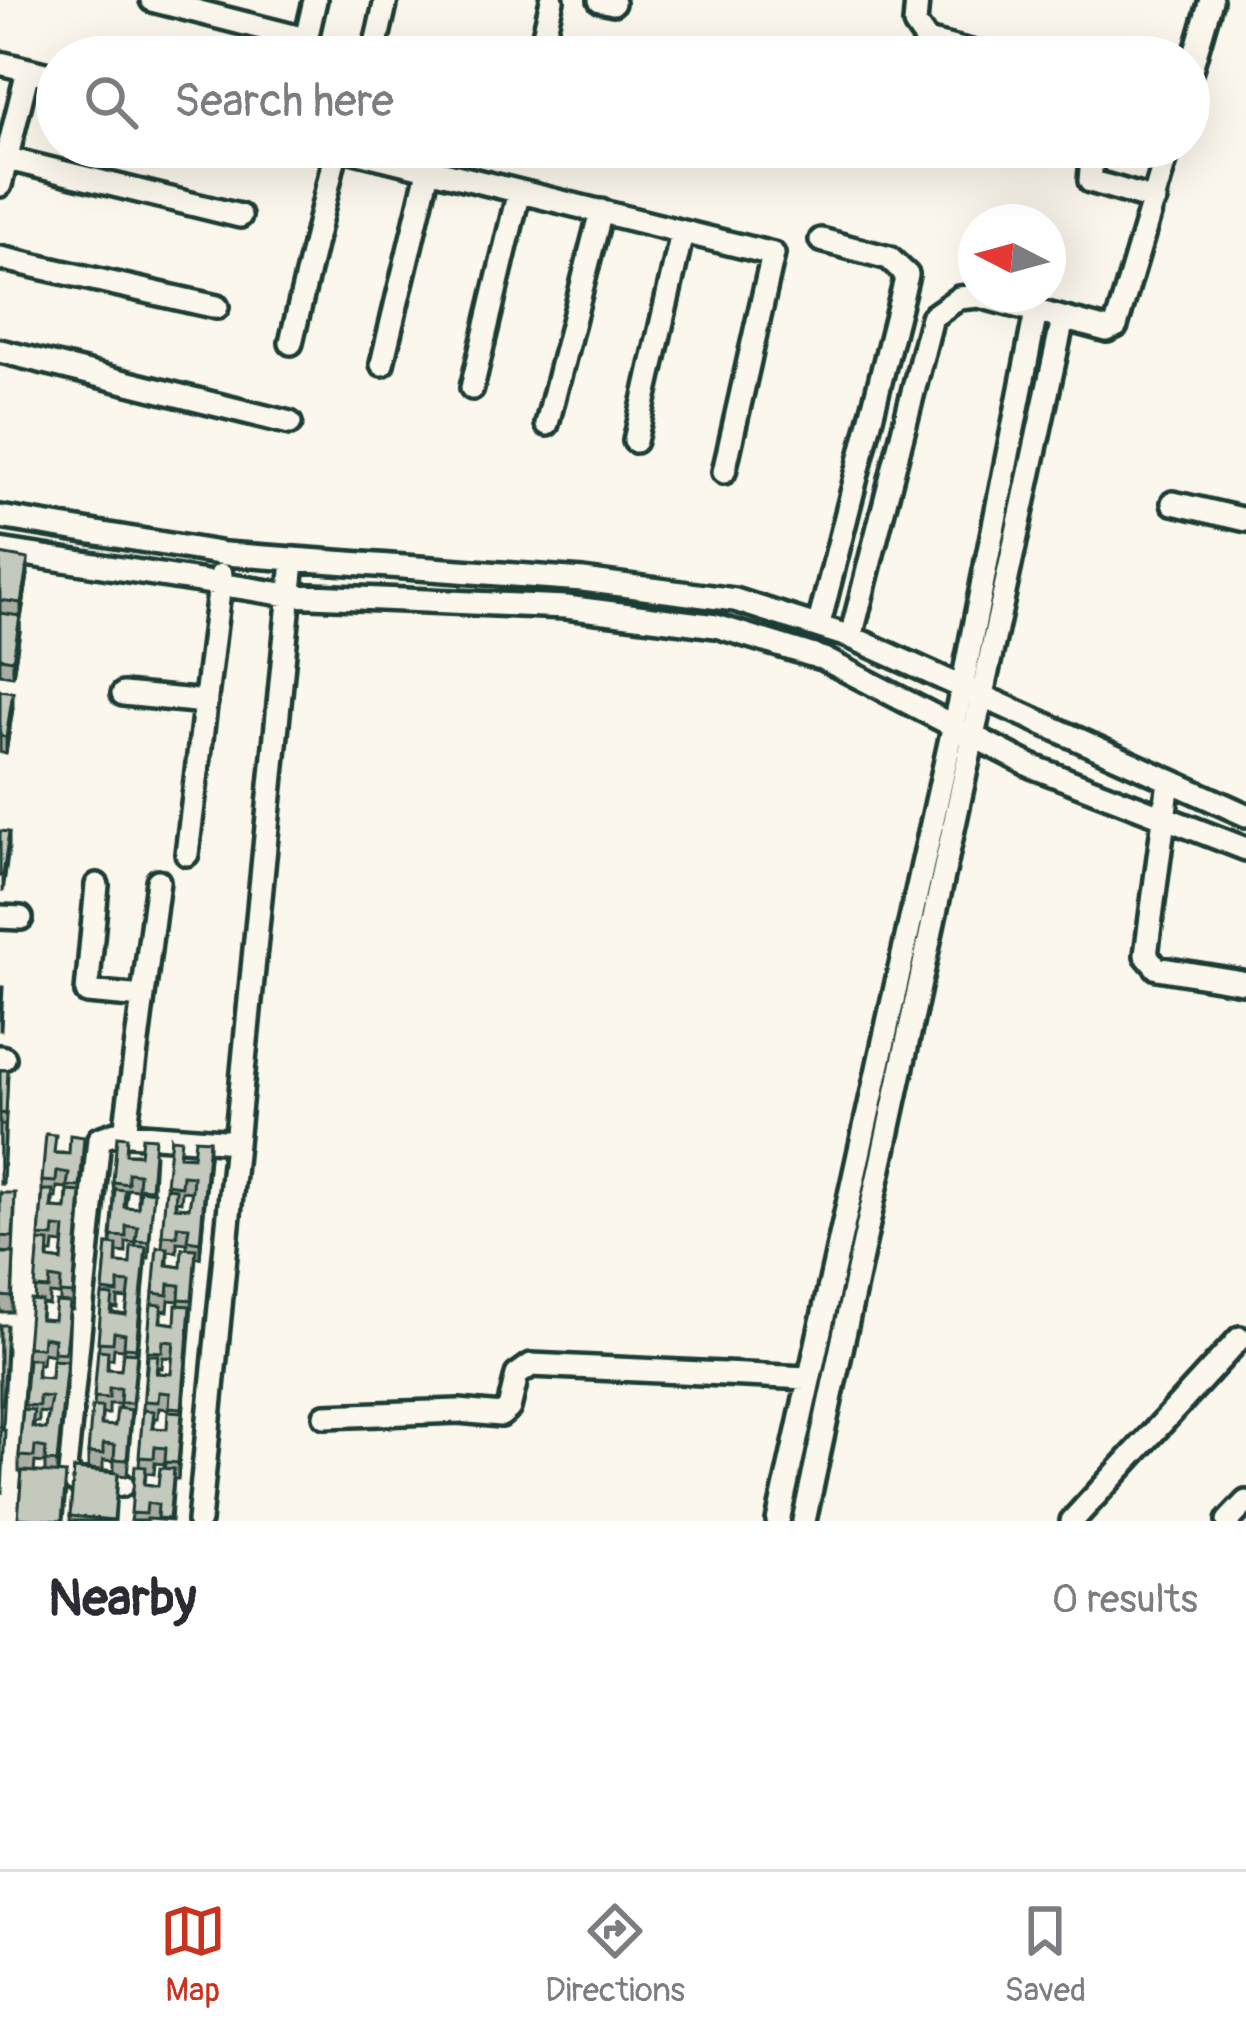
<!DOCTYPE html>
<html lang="en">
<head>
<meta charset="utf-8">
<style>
	:root { --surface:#fff; --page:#f2f2f3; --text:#2b2b33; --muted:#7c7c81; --line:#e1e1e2; --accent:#c8321e }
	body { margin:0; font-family:Pangolin,sans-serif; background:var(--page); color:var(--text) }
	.compass { position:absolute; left:958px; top:204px; width:108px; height:108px; border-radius:50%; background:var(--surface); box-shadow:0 12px 48px #0002; rotate:276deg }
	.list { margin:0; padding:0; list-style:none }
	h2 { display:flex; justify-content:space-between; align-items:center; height:156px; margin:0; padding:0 48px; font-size:51px }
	h2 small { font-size:39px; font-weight:400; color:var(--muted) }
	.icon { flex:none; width:66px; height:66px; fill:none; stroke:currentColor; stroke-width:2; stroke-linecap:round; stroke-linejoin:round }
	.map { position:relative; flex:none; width:1246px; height:1521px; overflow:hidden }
	.search { position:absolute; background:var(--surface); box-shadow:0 12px 48px #0002; left:36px; right:36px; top:36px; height:132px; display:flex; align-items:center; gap:30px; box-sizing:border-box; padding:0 42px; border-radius:66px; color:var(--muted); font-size:45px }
	.sheet { height:348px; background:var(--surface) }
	nav { display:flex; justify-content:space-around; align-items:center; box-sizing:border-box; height:168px; border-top:3px solid var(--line); background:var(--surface); font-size:33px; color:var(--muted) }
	nav a { display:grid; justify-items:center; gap:6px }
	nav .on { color:var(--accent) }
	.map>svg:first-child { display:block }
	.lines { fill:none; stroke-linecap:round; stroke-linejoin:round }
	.street-casing { stroke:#1f3d34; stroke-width:30 }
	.street { stroke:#fbf7ec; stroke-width:21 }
	.wall { fill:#a9ada3; stroke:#1f3d34; stroke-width:3; fill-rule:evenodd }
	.shaded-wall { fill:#898d85; stroke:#1f3d34; stroke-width:3 }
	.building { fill:#c4c9be; stroke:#1f3d34; stroke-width:3 }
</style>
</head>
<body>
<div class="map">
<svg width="1246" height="1521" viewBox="0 0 1246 1521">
	<rect width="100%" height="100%" fill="#fbf7ec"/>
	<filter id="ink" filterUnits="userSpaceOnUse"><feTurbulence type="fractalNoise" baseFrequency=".00833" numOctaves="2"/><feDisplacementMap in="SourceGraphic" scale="24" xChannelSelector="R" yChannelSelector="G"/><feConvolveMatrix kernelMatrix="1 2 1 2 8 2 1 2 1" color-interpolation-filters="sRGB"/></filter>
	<g filter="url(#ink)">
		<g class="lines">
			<defs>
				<path id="street" d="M152,0L305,39
					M600,0L613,3
					M917,0L915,24L927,41L991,57
					M302,57L315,0
					M373,57L386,0
					M539,57L552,0
					M0,63L57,77
					M1189,76L1211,0
					M338,147L773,254L724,472
					M1093,147L1090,181L1155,200
					M0,157L240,216
					M0,185L28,70
					M0,258L217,307
					M291,343L337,147
					M0,351L290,423
					M382,364L428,171
					M472,388L518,195
					M547,424L601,211
					M635,441L682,233
					M1173,503L1246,520
					M0,517L225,554L583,580L735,600L851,637L1246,815
					M0,550L289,595L566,607L716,626L824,659L1031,766L1246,849
					M819,624L907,275L889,258L821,240
					M851,637L932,317L959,298L979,296L1107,330L1116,326L1169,147
					M123,694L206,702
					M1169,781L1146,955L1157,968L1242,982
					M187,854L221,575
					M97,885L87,992L143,997
					M0,917L21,918
					M0,1057L4,1058
					M125,1134L158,881
					M325,1416L459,1411L501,1415L509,1408L517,1375L531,1365L807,1378
					M122,1485L75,1481L65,1469L99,1139L116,1133L236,1142
					M199,1521L293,561
					M778,1521L962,688L1036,312
					M804,1521L1063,319
					M1072,1521L1240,1338
					M1228,1521L1246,1502"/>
			</defs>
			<use href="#street" class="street-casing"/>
			<use href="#street" class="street"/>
		</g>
		<path class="wall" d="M0,554L28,575L21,619H20V632L13,676L0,674Z
			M0,690L13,708L6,753L0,752Z
			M0,1070H8L3,1184H0Z
			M171,1138L181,1156H209L200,1258L196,1257L178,1479H174L171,1521L147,1519V1521H131L139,1467L147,1351L153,1293L162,1247ZM182,1191L192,1192L189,1208L176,1207V1201L181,1202ZM177,1242L187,1243V1249L181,1267L168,1265V1251L177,1252ZM169,1300L179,1301L175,1324L162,1322V1310L168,1311ZM163,1357L173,1358L171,1374L158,1373V1367L162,1368ZM159,1408L169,1409L167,1429L154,1428V1418H158ZM155,1463L165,1464L158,1486L145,1484L146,1473L154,1474Z
			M56,1153H84L81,1192V1208L73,1310H70L67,1377L58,1474L66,1490L63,1521H18L22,1472H19V1456L27,1347L35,1301L42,1197V1181ZM57,1187L67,1188L66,1209L53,1208V1198H56ZM54,1243L64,1244L62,1261L49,1259V1253H53ZM50,1294L60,1295V1302L54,1320L41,1319L42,1304L49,1305ZM43,1353L53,1355L51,1378L38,1377V1364H42ZM39,1412L48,1413L46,1429L34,1427V1422H39ZM35,1462L45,1463V1473L34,1472Z
			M127,1154H155L149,1258H146L127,1476L118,1475L115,1521H70L74,1469L114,1473V1461L103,1460V1470L88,1469V1453L94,1407L107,1244L111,1245L114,1198L113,1182ZM128,1189L138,1190V1208L125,1207ZM126,1242L136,1243L130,1264L117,1263V1252L126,1253ZM118,1298L128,1299L126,1315L113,1313V1308L118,1309ZM114,1348L124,1349L121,1370L108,1369V1359H113ZM109,1404H120L115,1426L102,1425V1414H109Z
			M0,1193L15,1209L13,1253L0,1252Z
			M0,1253H14L12,1312H0Z
			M0,1325L7,1349L3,1428L0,1427Z"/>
		<path class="shaded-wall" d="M28,559V575L21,619V603Z
			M20,616V632L13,676V660Z
			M13,692V708L6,753V737Z
			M9,832V848L3,892V876Z
			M209,1140V1156L200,1258V1242Z
			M81,1192V1208L73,1310V1294Z
			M146,1247V1263L132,1419L136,1348Z
			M190,1306V1322L178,1479V1463Z
			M67,1361V1377L57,1478V1462Z"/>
		<path class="building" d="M0,554L28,559L21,603L0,600Z
			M0,613L20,616L13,660L0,658Z
			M0,690L13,692L6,737L0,736Z
			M0,831L9,832L3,876H0Z
			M0,987H3L1,1030H0Z
			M0,1070H8L6,1114L0,1113Z
			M0,1125H5L3,1168H0Z
			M46,1134L56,1135L54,1153L69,1154L70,1135L84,1137L80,1187L67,1186L69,1173L57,1171L56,1182L42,1181Z
			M117,1136L127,1137L126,1154L140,1155L142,1137L155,1138L151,1189L138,1188L139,1174L128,1173V1184L113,1182Z
			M171,1138L181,1139L179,1156L193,1157L195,1139L209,1140L200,1242L187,1240L189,1227L177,1226V1236L162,1235L166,1188L176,1189L175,1207L189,1208L192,1190L193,1176L182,1175L181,1186L166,1184Z
			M115,1189L125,1190L124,1207L138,1208L140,1190L154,1192L149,1242L136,1241L138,1227L126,1226V1237L111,1236Z
			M43,1190H53L51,1208L66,1209L68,1191L81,1192L73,1294L60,1293L61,1280L50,1278L49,1289L35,1288L39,1241L49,1242L48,1259L62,1261L65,1228L54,1227L53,1237L39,1236Z
			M0,1193H15L13,1237L0,1236Z
			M107,1244L117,1245L116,1263L130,1264L131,1246L146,1247L136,1348L124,1347L125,1334L114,1332L113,1343L98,1342L102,1295L113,1296L111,1313L126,1315L130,1283L118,1282V1293L103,1291Z
			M157,1247L168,1248L166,1265L181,1267L182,1248L196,1249L192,1300L179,1299L180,1285L169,1284L168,1295L153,1293Z
			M0,1253H14L12,1297L0,1296Z
			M31,1300L42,1301L40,1319L54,1320L56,1302L70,1303L65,1353L53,1352L54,1339L43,1337L42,1348L27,1347Z
			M151,1304L162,1305L160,1322L175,1324L176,1305L190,1306L182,1408L169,1407L170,1393L159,1392L158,1402L144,1401L148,1355H158L156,1373L171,1374L174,1342L163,1341L162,1352L147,1351Z
			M0,1325H7L3,1404H0Z
			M98,1350L108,1351L107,1369L121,1370L123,1352L137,1353L132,1403H120L121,1388H109V1398L94,1397Z
			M28,1359H38L37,1377L51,1378L52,1360L67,1361L57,1462L45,1461L46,1448L35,1446L34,1457L19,1456L23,1409L34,1410L32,1427L46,1429L51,1397L39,1396V1406L24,1405Z
			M92,1407H102L101,1425L115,1426L117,1408L131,1410L127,1460L114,1459L115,1445L103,1444V1454L88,1453Z
			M143,1410L154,1411L152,1428L167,1429L168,1411L182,1412L178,1463L165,1462L166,1448L155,1447L154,1458L139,1457Z
			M0,1430H5L2,1492L0,1491Z
			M135,1466L146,1467L144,1484L158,1486L160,1468L174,1469L169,1519L157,1518L158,1505L147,1503L146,1514L131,1513Z
			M74,1469L118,1473L114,1520L70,1516Z
			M22,1471L66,1474L62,1521L18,1518Z"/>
	</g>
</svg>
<svg class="compass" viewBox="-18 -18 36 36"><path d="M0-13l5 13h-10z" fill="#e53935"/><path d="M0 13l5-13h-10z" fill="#7c7c81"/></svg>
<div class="search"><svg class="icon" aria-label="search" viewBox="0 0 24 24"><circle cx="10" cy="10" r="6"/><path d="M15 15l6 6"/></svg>Search here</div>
</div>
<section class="sheet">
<h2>Nearby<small>0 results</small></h2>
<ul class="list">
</ul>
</section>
<nav>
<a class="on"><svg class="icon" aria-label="map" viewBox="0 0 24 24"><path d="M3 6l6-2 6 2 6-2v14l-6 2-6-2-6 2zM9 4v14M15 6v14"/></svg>Map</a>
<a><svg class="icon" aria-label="directions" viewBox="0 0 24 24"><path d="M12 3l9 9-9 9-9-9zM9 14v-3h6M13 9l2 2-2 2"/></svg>Directions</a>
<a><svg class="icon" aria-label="saved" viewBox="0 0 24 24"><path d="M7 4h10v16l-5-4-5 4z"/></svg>Saved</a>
</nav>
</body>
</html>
